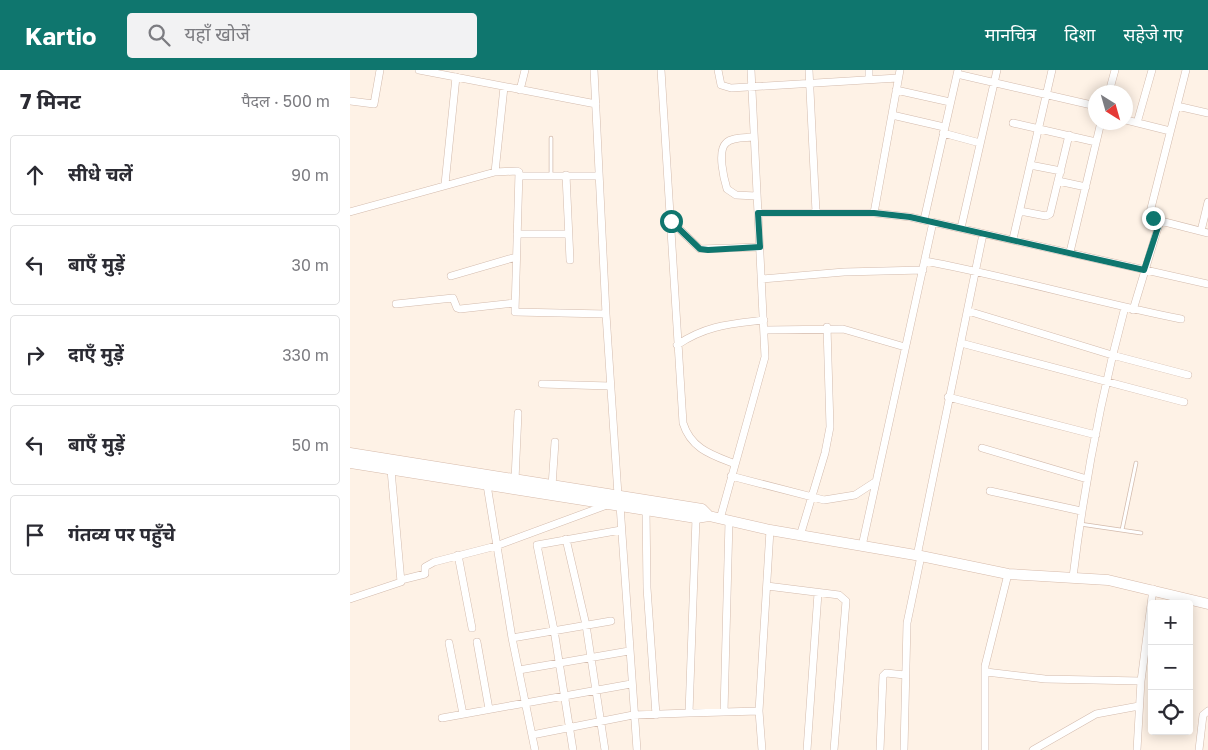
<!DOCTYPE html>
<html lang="hi">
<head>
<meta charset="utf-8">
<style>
	:root { --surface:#fff; --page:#f2f2f3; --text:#2b2b33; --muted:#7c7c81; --line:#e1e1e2; --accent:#0f766e }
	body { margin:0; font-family:"Golos Text","Noto Sans Devanagari",sans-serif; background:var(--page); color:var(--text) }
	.controls { position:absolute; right:15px; bottom:15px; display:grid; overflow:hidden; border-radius:5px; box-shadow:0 2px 12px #0003 }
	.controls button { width:45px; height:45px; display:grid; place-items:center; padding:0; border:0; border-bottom:1px solid var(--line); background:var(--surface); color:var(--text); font:25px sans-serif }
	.compass { position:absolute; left:738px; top:15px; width:45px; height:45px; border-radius:50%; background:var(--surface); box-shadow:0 2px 12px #0003; rotate:143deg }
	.stop { position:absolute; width:15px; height:15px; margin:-11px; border:4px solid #0f766e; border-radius:50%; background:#fff }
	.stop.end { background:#0f766e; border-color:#fff; box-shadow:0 1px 5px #0008 }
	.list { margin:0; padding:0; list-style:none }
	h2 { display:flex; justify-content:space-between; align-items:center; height:65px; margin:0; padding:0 20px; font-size:21px }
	h2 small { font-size:16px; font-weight:400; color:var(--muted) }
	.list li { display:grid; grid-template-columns:32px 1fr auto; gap:15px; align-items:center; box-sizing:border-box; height:80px; margin:0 10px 10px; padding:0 10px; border:1px solid var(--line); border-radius:5px }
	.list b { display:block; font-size:19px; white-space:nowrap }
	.list em { font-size:16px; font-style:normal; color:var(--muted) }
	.icon { flex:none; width:28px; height:28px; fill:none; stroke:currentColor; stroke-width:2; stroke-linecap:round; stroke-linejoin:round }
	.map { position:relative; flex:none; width:858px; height:680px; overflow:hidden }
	header { display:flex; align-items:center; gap:30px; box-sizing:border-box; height:70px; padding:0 25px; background:var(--accent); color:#fff }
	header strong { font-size:24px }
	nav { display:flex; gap:28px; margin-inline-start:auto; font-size:18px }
	.search { width:350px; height:45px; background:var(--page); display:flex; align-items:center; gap:12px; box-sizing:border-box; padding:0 18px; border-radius:5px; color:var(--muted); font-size:19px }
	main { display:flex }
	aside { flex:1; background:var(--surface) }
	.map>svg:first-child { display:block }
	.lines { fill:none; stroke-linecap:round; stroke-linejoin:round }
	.lane-casing { stroke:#d3bbad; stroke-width:4.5 }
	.street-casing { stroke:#d3bbad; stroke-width:8 }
	.secondary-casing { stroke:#d6baaa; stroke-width:11 }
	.lane { stroke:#fff; stroke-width:3 }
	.street { stroke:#fff; stroke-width:7 }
	.secondary { stroke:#fff; stroke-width:10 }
	.route { stroke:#0f766e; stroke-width:6 }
</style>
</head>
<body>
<header>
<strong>Kartio</strong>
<div class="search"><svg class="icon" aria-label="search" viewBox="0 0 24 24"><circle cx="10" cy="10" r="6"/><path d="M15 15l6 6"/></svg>यहाँ खोजें</div>
<nav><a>मानचित्र</a><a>दिशा</a><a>सहेजे गए</a></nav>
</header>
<main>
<aside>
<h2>7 मिनट<small>पैदल · 500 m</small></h2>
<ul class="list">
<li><svg class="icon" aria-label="ahead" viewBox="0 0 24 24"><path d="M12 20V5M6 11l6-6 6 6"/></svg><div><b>सीधे चलें</b></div><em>90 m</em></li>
<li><svg class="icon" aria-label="left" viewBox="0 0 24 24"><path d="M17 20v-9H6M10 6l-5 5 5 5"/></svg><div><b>बाएँ मुड़ें</b></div><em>30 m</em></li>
<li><svg class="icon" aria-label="right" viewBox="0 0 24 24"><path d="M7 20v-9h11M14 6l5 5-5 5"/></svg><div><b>दाएँ मुड़ें</b></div><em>330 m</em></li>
<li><svg class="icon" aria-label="left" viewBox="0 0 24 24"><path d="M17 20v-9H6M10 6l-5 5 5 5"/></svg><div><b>बाएँ मुड़ें</b></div><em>50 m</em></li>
<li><svg class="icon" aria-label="arrive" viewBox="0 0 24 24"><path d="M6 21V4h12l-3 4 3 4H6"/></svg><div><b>गंतव्य पर पहुँचे</b></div></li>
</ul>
</aside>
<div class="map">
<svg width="858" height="680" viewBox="0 0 858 680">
	<rect width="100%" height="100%" fill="#fef2e6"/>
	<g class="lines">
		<defs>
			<path id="lane" d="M201,68V105
				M730,454L791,463
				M772,460L786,393"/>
			<path id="street" d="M69,0L246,34
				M244,0L256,244L268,425
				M311,0L333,353C341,379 362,385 385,394
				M368,0L371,15L381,18L548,8
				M459,0L466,142
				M519,0V8
				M836,0L800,142L803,149L858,163
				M607,4L746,36
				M170,20L175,0
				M546,20L600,32
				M759,22L765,0
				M0,31L24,34L30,0
				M827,36L858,43
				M542,45L594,57
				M776,50L820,61
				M663,53L746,72
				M787,53L802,0
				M593,63L630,73
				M403,67C395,68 382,67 376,73C367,81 374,109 377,119L386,125L406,126
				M680,95L711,101
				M145,102L154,17
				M216,105L220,190
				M169,106H249
				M708,111L736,117
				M95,114L106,7
				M670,141L696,146L700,144L719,65
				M0,142L145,102L167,101L169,102L165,242L256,244
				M408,143H524L560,147L858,214
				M524,143L550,0
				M574,150L608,0
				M321,151L350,179L410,177
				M611,158L647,0
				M851,161L858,132
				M167,164H218
				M663,169L702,0
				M720,182L751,52
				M575,191C661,207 745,232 831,249
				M101,206L166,187
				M412,209L494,202L573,200
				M46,234L103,228L107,238L110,239L164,233
				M783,240L810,151
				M618,241L762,285L838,305
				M416,260L493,259L555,277
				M611,273L834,332
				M327,275C356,255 381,254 414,250
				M192,314L260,316
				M598,327L746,365
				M632,378L737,409
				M381,406L474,430L505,425L525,412
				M165,410L168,343
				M137,415L162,568L185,680
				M202,416L205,372
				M640,421L731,441
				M270,435L287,680
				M296,439L297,518L306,645
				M370,449L415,287L401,0
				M450,466L475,383L480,357L477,257
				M216,469L236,555L255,680
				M512,476L583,152
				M108,485L122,558
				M567,486L633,164
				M723,507C734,416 751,326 775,237
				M51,510L75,504V497L84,492L146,476L257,435
				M417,516L489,525L496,531L484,680
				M0,529L51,512L41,400
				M162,568L261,551
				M127,572L139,639
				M99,573L113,644
				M169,600L279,581
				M636,602L695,609L791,611
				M374,642L379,451
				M339,643L409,641
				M92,648L281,614
				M182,665L283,645L339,643L346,448
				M223,680L204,560L187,475L271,460
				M412,680L409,641L420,460
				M457,680L468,523
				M530,680L533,606L536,603L555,605
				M554,680L557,553L571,486
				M635,680V596L658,504
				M683,680L746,644L789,636
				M787,680L791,611L803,519
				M849,680L853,645L858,641"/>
			<path id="secondary" d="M0,383L352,439L359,446
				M0,393L346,448L359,446L420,460L571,486L658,504L758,510L858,534"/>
		</defs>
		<use href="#lane" class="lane-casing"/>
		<use href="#street" class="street-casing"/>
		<use href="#secondary" class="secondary-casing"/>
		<use href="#lane" class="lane"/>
		<use href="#street" class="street"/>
		<use href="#secondary" class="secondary"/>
	</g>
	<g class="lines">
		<path class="route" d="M321,151L350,179L358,180L410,177L408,143H524L560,147L794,200L810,151L803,148"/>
	</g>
</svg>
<div class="controls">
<button>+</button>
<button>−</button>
<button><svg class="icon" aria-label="locate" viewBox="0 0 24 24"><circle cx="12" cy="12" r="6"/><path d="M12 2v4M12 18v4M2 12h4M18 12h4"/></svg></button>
</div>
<svg class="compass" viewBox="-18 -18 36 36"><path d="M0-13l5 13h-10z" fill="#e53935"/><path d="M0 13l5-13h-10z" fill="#7c7c81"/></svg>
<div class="stop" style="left:321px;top:151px"></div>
<div class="stop end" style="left:803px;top:148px"></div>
</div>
</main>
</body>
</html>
